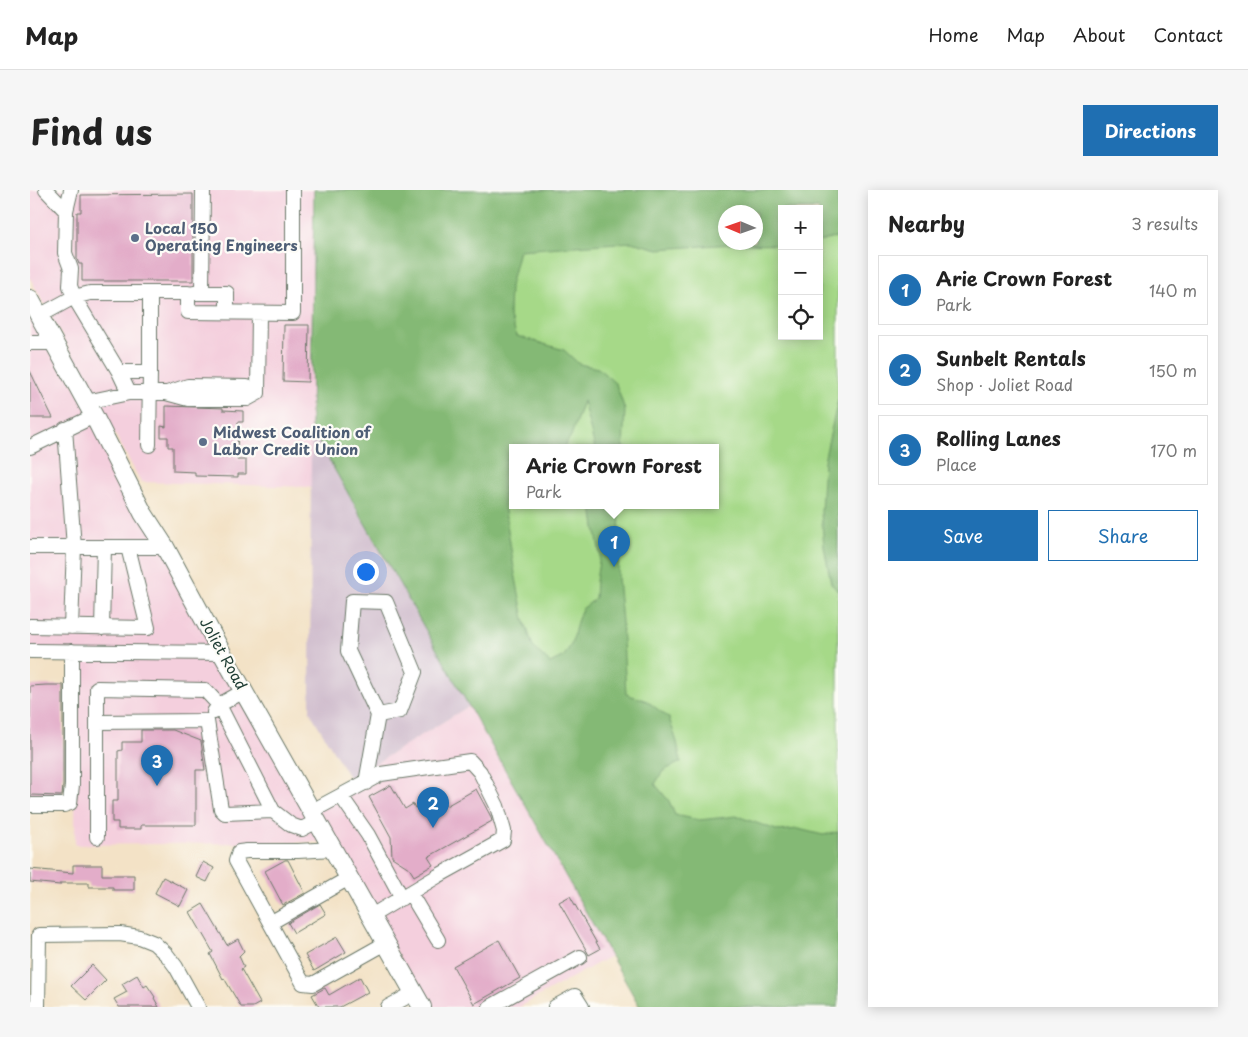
<!DOCTYPE html>
<html lang="en">
<head>
<meta charset="utf-8">
<style>
	:root { --surface:#fff; --page:#f6f6f6; --text:#222; --muted:#767676; --line:#e0e0e0; --accent:#1f6fb2 }
	body { margin:0; font-family:"Playpen Sans",sans-serif; background:var(--page); color:var(--text) }
	.controls { position:absolute; right:15px; top:15px; display:grid; overflow:hidden; border-radius:0px; box-shadow:0 2px 12px #0003 }
	.controls button { width:45px; height:45px; display:grid; place-items:center; padding:0; border:0; border-bottom:1px solid var(--line); background:var(--surface); color:var(--text); font:25px sans-serif }
	.compass { position:absolute; left:688px; top:15px; width:45px; height:45px; border-radius:50%; background:var(--surface); box-shadow:0 2px 12px #0003; rotate:272deg }
	.you { position:absolute; left:335px; top:381px; width:18px; height:18px; margin:-12px; border:4px solid #fff; border-radius:50%; background:#1a73e8; box-shadow:0 0 0 8px #1a73e833 }
	.badge { display:grid; place-items:center; width:32px; height:32px; border-radius:50%; background:var(--accent); color:#fff; font-size:16px; font-weight:700 }
	.pin { position:absolute; translate:-50% -41px; filter:drop-shadow(0 1px 2px #0008) }
	.pin::after { content:''; position:absolute; top:26px; width:18px; height:15px; background:inherit; clip-path:polygon(0 0,100% 0,50% 100%) }
	.popup { position:absolute; left:479px; top:254px; width:210px; height:65px; box-sizing:border-box; display:grid; place-content:center; border-radius:0px; background:var(--surface); filter:drop-shadow(0 1px 4px #0005); font-size:16px; white-space:nowrap; color:var(--muted) }
	.popup b { font-size:19px; color:var(--text) }
	.popup::after { content:''; position:absolute; left:50%; top:100%; margin-left:-10px; border:10px solid transparent; border-top-color:var(--surface) }
	.list { margin:0; padding:0; list-style:none }
	h2 { display:flex; justify-content:space-between; align-items:center; height:65px; margin:0; padding:0 20px; font-size:21px }
	h2 small { font-size:16px; font-weight:400; color:var(--muted) }
	.list li { display:grid; grid-template-columns:32px 1fr auto; gap:15px; align-items:center; box-sizing:border-box; height:70px; margin:0 10px 10px; padding:0 10px; border:1px solid var(--line); border-radius:0px }
	.list b { display:block; font-size:19px; white-space:nowrap }
	.list p { margin:0; font-size:16px; white-space:nowrap; color:var(--muted) }
	.list em { font-size:16px; font-style:normal; color:var(--muted) }
	.actions { display:flex; gap:10px; padding:15px 20px }
	.actions a { flex:1; padding:11px 0; border:1px solid var(--accent); border-radius:0px; text-align:center; font-size:18px; color:var(--accent) }
	.actions .main { background:var(--accent); color:#fff }
	.icon { flex:none; width:28px; height:28px; fill:none; stroke:currentColor; stroke-width:2; stroke-linecap:round; stroke-linejoin:round }
	.map { position:relative; flex:none; width:808px; height:817px; overflow:hidden; border-radius:0px }
	header { display:flex; align-items:center; gap:30px; box-sizing:border-box; height:70px; padding:0 25px; background:var(--surface); border-bottom:1px solid var(--line) }
	header strong { font-size:24px }
	nav { display:flex; gap:28px; margin-inline-start:auto; font-size:18px }
	.intro { display:flex; align-items:center; justify-content:space-between; box-sizing:border-box; height:120px; padding:0 30px }
	h1 { margin:0; font-size:35px }
	.button { padding:12px 22px; border-radius:0px; background:var(--accent); color:#fff; font-size:18px; font-weight:700 }
	main { display:flex; gap:30px; padding:0 30px }
	aside { flex:1; background:var(--surface); border-radius:0px; box-shadow:0 2px 12px #0003 }
	.map>svg:first-child { display:block }
	.built { fill:#f4cfdd }
	.industrial { fill:#d0bdcd }
	.green { fill:#a6d988; stroke:#628b5e; fill-rule:evenodd }
	.forest { fill:#84b974; stroke:#527b54; fill-rule:evenodd }
	.building { fill:#e3adc9 }
	.lines { fill:none; stroke-linecap:round; stroke-linejoin:round }
	.minor-casing { stroke:#697767; stroke-width:16 }
	.major-casing { stroke:#697767; stroke-width:20 }
	.minor { stroke:#fff; stroke-width:14 }
	.major { stroke:#fff; stroke-width:18 }
	.service-dot { fill:#5c6f8a; stroke:#fdfcf7; stroke-width:2 }
	.labels { text-anchor:middle; stroke-width:4.5; stroke-linejoin:round; paint-order:stroke }
	.service-label { font-size:15px; font-weight:bold; fill:#4e5e75; stroke:#fdfcf7; text-anchor:start }
	.street-label { font-size:15px; fill:#1f3d34; stroke:#fdfcf7 }
</style>
</head>
<body>
<header>
<strong>Map</strong>
<nav><a>Home</a><a>Map</a><a>About</a><a>Contact</a></nav>
</header>
<div class="intro"><h1>Find us</h1><a class="button">Directions</a></div>
<main>
<div class="map">
<svg width="808" height="817" viewBox="0 0 808 817">
	<rect width="100%" height="100%" fill="#fdfcf7"/>
	<filter id="ink" filterUnits="userSpaceOnUse"><feTurbulence type="fractalNoise" baseFrequency=".02" numOctaves="2"/><feDisplacementMap in="SourceGraphic" scale="10" xChannelSelector="R" yChannelSelector="G"/><feConvolveMatrix kernelMatrix="1 2 1 2 8 2 1 2 1" color-interpolation-filters="sRGB"/></filter>
	<filter id="wash" filterUnits="userSpaceOnUse"><feTurbulence type="fractalNoise" baseFrequency=".0096" numOctaves="4" result="noise"/><feDisplacementMap in="SourceGraphic" scale="20" xChannelSelector="R" yChannelSelector="G"/><feGaussianBlur stdDeviation="1.12" result="paint"/><feColorMatrix in="noise" values="0 0 0 0 0 0 0 0 0 0 0 0 0 0 0 0 0 1.4 0 .05"/><feComposite in="paint" operator="in"/></filter>
	<g filter="url(#wash)">
		<rect width="100%" height="100%" fill="#f3e2c6"/>
		<path class="built" d="M0,0H284L281,297L111,292L0,88Z
			M0,114L294,652L45,655L46,470L0,469Z
			M439,516L581,766L489,817H397L282,612Z"/>
		<path class="industrial" d="M281,238L439,516L320,589L280,522Z"/>
		<path class="green" d="M284,0H808V817H610L281,238ZM752,19H789V146H752ZM696,22H726V52H696ZM483,258H685V316H483Z"/>
		<path class="forest" d="M284,0H808V47L789,52V19H752V55L702,54L628,59L601,52L489,60L480,96L479,125L487,146L534,160L549,174L568,178L586,194L595,220L593,258H565L553,211L541,246L533,258H483V262H479L474,281V315L484,378L494,429L503,457L520,473L534,466L542,453L547,432L552,419L565,409L566,391L570,365L565,337L562,316H590L588,388L592,432L596,504L617,511L639,528L647,552L651,572L633,581L625,594L639,611L645,625L669,630L707,626L749,641L768,639L793,645L808,642V817H610L281,238ZM726,22V52H696V22Z
			M808,210V402L801,393L794,356L791,322L794,271Z"/>
		<g id="blocks">
			<path class="building" d="M163,4V91H52V74H49L47,69V22H51V5Z
				M254,135H279L278,192L253,191Z
				M0,181L23,228H0Z
				M136,216L193,218V220L213,221V232H208L207,270H216V284H208V287L165,286V282L143,281V257H138V247H131V236L136,237Z
				M16,495H33V595L32,606L0,605V496Z
				M111,540H143L171,551L175,580H166V635H111V639H88V632H82V611H88V561L92,560V552H111Z
				M361,595L375,619L383,614L385,618L409,604L416,616L446,599L460,625L462,631L398,667L403,675L384,686L379,678L362,667L361,647L339,607Z
				M255,670H258L275,703L253,715L235,681Z
				M173,672L184,678L177,692L166,687Z
				M43,675H72V685H104V700H83V697H59V693H30V695L0,692V679L43,683Z
				M133,687L158,700L150,716L125,703Z
				M540,706L570,759L559,765L529,712Z
				M173,714L197,755L208,749L214,761L209,766L214,777L211,779L230,813L223,817H211L194,788L193,789L180,764L183,762L160,722Z
				M290,714L296,724L264,743L258,733Z
				M307,747L316,762L284,781L275,765Z
				M469,750L490,788L444,814L423,776Z
				M62,775L76,790L56,810L41,796Z
				M107,785L114,797L117,795L125,807L124,808L129,817H89L84,809L97,802L92,794Z
				M330,787L338,802L310,817H289L282,805L295,798L299,805Z"/>
		</g>
	</g>
	<g filter="url(#ink)">
		<use href="#blocks" fill-opacity="0" stroke="#697767" stroke-width="1"/>
		<g class="lines">
			<defs>
				<path id="minor" d="M16,0L36,21
					M41,0L36,21L35,63L41,79L40,96L44,107L89,182L99,203
					M164,103H197V122
					M172,103L173,0
					M9,126L44,107L60,103H158V122L263,123V0
					M0,153H24
					M89,182H120V103
					M137,203L158,196L217,197L228,203
					M228,203L229,123
					M56,212L99,203H136L158,209H217L228,203
					M35,239L44,357L41,437
					M119,255L120,182
					M0,257L64,226
					M0,357H135
					M0,436L118,438L98,357
					M72,438L74,357
					M0,461L192,463
					M184,522L189,515L243,621L261,635L272,639L287,631
					M67,532L177,531L191,619L195,623L243,621
					M336,593L348,525L318,461L322,411L356,412L385,482L370,521L348,525
					M311,606L338,645L372,708
					M0,615H34L40,613L42,595V461
					M282,621L351,584L440,571L450,582L467,616L474,641L473,650L408,686L341,726
					M67,647V498L175,500L189,515L214,501
					M319,688L240,733L273,793L283,794L356,753
					M380,703L408,750
					M240,733L206,671L209,662L217,661H268L303,659
					M8,817L9,745L90,744L109,747L124,753L137,765L146,777L168,817
					M358,817L384,803
					M460,817L550,767
					M525,817L545,806L552,817"/>
				<path id="major" d="M0,109L64,226L113,323L135,357L192,463L392,817"/>
			</defs>
			<use href="#minor" class="minor-casing"/>
			<use href="#major" class="major-casing"/>
			<use href="#minor" class="minor"/>
			<use href="#major" class="major"/>
		</g>
	</g>
	<g class="service-dot">
		<circle cx="105" cy="48" r="5"/>
		<circle cx="173" cy="252" r="5"/>
	</g>
	<g class="labels">
		<g class="service-label">
			<text x="115" y="44">Local 150<tspan x="115" dy="17">Operating Engineers</tspan></text>
			<text x="183" y="248">Midwest Coalition of<tspan x="183" dy="17">Labor Credit Union</tspan></text>
		</g>
		<g class="street-label">
			<text transform="translate(193 464) rotate(61)" y="5">Joliet Road</text>
		</g>
	</g>
</svg>
<div class="controls">
<button>+</button>
<button>−</button>
<button><svg class="icon" aria-label="locate" viewBox="0 0 24 24"><circle cx="12" cy="12" r="6"/><path d="M12 2v4M12 18v4M2 12h4M18 12h4"/></svg></button>
</div>
<svg class="compass" viewBox="-18 -18 36 36"><path d="M0-13l5 13h-10z" fill="#e53935"/><path d="M0 13l5-13h-10z" fill="#767676"/></svg>
<div class="you"></div>
<div class="pin badge" style="left:584px;top:377px">1</div>
<div class="popup"><b>Arie Crown Forest</b>Park</div>
<div class="pin badge" style="left:403px;top:638px">2</div>
<div class="pin badge" style="left:127px;top:596px">3</div>
</div>
<aside>
<h2>Nearby<small>3 results</small></h2>
<ul class="list">
<li><span class="badge">1</span><div><b>Arie Crown Forest</b><p>Park</p></div><em>140 m</em></li>
<li><span class="badge">2</span><div><b>Sunbelt Rentals</b><p>Shop · Joliet Road</p></div><em>150 m</em></li>
<li><span class="badge">3</span><div><b>Rolling Lanes</b><p>Place</p></div><em>170 m</em></li>
</ul>
<div class="actions"><a class="main">Save</a><a>Share</a></div>
</aside>
</main>
</body>
</html>
